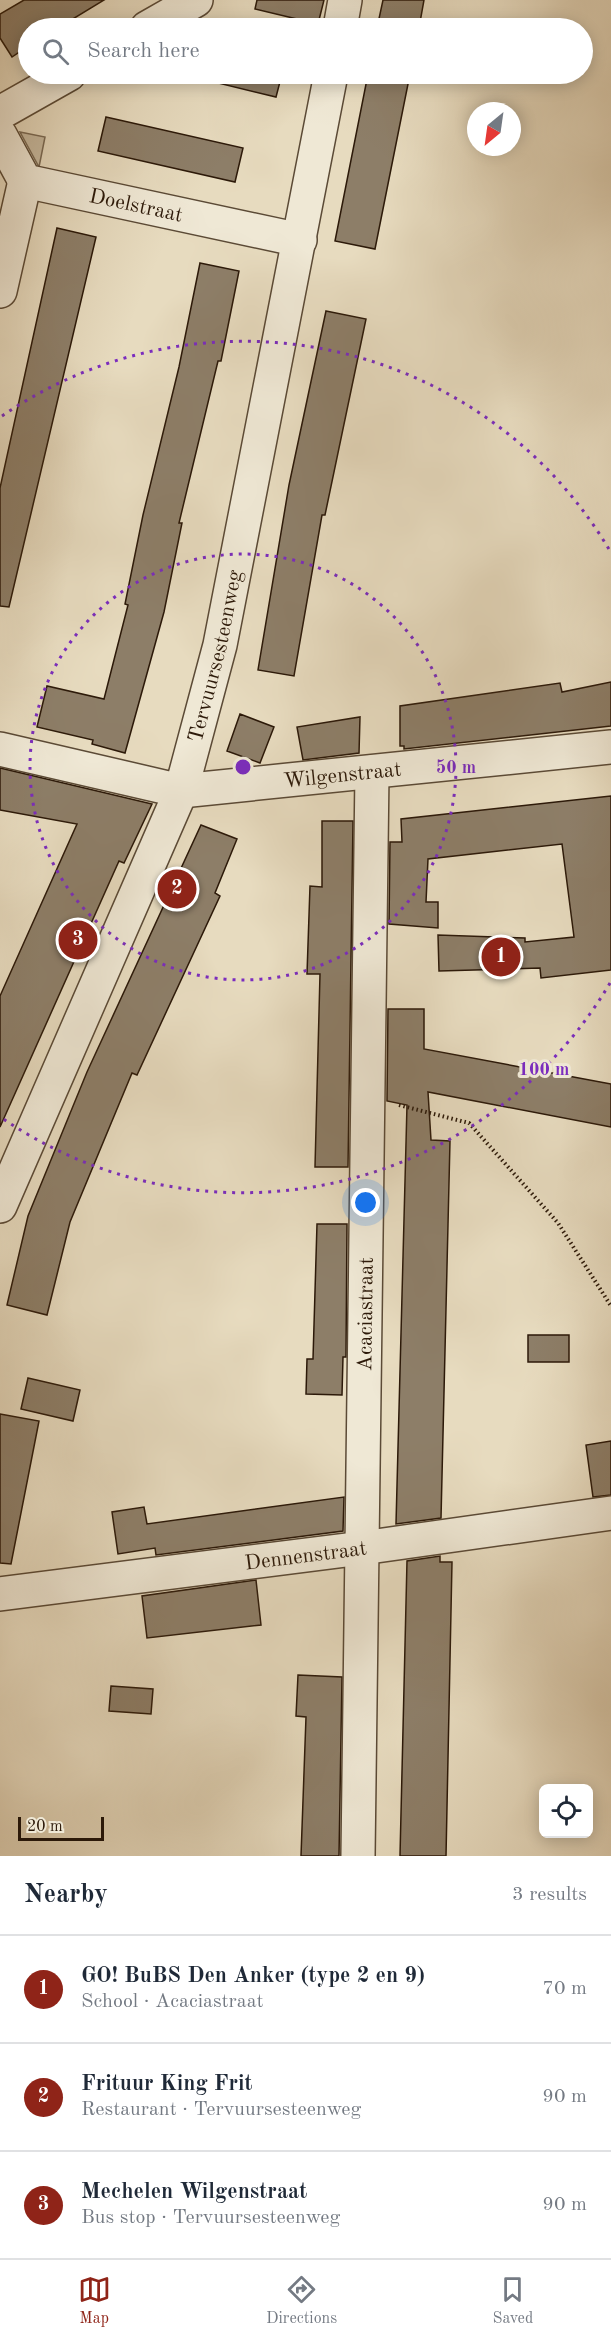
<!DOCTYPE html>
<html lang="en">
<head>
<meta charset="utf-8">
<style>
	:root { --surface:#fff; --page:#f2f2f3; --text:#1f2937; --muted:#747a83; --line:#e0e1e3; --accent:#8f2418 }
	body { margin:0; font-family:"Old Standard TT",serif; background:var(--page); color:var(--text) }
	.controls { position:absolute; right:18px; bottom:18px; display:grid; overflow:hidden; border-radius:9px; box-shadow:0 3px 15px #0003 }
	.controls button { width:54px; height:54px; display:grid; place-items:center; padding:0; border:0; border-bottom:2px solid var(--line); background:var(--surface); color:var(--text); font:30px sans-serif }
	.compass { position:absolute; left:467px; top:102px; width:54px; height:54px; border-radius:50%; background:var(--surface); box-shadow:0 3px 15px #0003; rotate:209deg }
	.scale { position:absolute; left:18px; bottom:15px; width:86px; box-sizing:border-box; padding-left:6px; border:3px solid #2c1909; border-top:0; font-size:16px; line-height:21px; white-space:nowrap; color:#2c1909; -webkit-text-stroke:4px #efe8d5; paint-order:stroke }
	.you { position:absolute; left:366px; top:1203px; width:21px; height:21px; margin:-15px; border:4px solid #fff; border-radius:50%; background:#1a73e8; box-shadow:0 0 0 9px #1a73e833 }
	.badge { display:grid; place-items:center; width:39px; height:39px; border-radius:50%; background:var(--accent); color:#fff; font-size:20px; font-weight:700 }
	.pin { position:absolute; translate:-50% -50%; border:3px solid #fff; box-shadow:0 2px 6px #0006 }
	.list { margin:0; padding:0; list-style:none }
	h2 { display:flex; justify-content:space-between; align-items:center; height:78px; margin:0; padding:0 24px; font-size:26px }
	h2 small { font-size:20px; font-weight:400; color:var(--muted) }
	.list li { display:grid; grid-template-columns:39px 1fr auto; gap:18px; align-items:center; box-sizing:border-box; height:108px; padding:0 24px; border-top:2px solid var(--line) }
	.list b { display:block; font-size:22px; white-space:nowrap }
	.list p { margin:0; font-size:20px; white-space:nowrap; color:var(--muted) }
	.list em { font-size:20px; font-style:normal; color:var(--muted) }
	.icon { flex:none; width:33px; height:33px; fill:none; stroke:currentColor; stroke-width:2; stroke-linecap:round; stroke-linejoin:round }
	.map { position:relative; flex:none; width:611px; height:1856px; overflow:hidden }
	.search { position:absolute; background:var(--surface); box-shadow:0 3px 15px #0003; left:18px; right:18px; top:18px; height:66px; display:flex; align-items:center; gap:15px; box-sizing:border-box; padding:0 21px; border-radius:33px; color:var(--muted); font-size:22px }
	.sheet { height:402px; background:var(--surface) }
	nav { display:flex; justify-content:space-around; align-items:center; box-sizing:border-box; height:84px; border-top:2px solid var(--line); background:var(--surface); font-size:16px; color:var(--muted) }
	nav a { display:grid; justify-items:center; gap:3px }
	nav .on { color:var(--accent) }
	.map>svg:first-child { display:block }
	.green { fill:#c7baa0; stroke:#7a6a54; stroke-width:1.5 }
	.building { fill:#8d7e68; stroke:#2c1909; stroke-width:1.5 }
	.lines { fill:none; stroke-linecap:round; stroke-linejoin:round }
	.minor-casing { stroke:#5b4a36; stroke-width:36 }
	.path { stroke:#2c1909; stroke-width:4; stroke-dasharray:1.5 3; stroke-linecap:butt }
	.minor { stroke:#efe8d5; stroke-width:33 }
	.ring { fill:none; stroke:#7b2cbf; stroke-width:3; stroke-dasharray:3 6 }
	.labels { text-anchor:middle; stroke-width:6; stroke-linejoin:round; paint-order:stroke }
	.street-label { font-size:21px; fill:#2c1909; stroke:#efe8d5 }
	.centre { fill:#7b2cbf; stroke:#efe8d5; stroke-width:3 }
	.ring-label { font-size:18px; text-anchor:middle; font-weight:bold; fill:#7b2cbf; stroke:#efe8d5; stroke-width:6; stroke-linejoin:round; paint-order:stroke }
</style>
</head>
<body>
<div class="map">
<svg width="611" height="1856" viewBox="0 0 611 1856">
	<rect width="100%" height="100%" fill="#e7dbbf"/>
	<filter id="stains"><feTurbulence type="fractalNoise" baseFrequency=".00333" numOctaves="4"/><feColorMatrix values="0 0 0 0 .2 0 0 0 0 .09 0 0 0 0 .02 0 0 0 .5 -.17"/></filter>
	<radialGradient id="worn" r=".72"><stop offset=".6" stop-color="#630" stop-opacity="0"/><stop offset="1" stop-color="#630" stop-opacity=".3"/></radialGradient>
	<path class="green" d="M20,132L45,137L39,167Z"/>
	<path class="building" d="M24,0H104L58,28H28V46L12,57L0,38V14Z
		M257,0H324L318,24L255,9Z
		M383,0H424L419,28H377Z
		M215,74H282L276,97L214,82Z
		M368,74H410L375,249L335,241Z
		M106,117L243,148L235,182L98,151Z
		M57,228L96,237L9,607L0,606V488Z
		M200,263L239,271L221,361H218L179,523H182L164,612L125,753L92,744L93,740L37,727L47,686L104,699L128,605L125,604L143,515L179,367Z
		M326,311L366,319L325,515H322L294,676L258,670L289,485Z
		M611,682V726L404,749V746H400V706L560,683L562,692Z
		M240,714L274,727L260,763L227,751Z
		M360,717L359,753L303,760L297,727Z
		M0,768L152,804L124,863L119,861L0,1127V996L77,824L0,810Z
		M611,796V970L541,978L540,968L439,971L438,935L525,938V942L574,937L562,844L428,859L426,902H438V928L389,924L390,842H402L401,819Z
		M322,821H353L348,1167H315L320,974H307L310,886L322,887Z
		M201,825L237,839L215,893L220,896L137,1075L132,1073L70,1222L47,1315L7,1305L28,1216L87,1072Z
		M388,1009H424V1049L611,1084V1127L428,1092L431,1140L450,1141L441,1518L396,1524L407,1105L387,1101Z
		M317,1224H347L346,1357H343L342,1395L306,1394L307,1359H313Z
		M528,1335H569V1362H528Z
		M28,1378L80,1390L73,1421L21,1409Z
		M0,1414L39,1421L11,1564L0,1563Z
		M611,1441V1495L593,1497L586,1445Z
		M344,1497L343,1531L156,1555L155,1548L118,1554L112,1512L144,1507L147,1524Z
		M440,1556V1562H452L446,1856H400L407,1561Z
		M256,1580L261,1625L147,1638L142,1596Z
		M298,1675L342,1677L339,1856H301L306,1717L296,1716Z
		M111,1686L153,1689L151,1714L109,1711Z"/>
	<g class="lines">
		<defs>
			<g id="minor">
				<path d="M147,28L196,0"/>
				<path d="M340,28L345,0"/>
				<path d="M0,113L69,74"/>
				<path id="s1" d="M0,135L25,181L300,240"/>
				<path d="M0,291L25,181"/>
				<path id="s2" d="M0,749L181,791L611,747"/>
				<path id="s3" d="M0,1206L181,791L220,645L331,74"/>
				<path id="s4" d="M0,1594L362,1548L611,1513"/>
				<path id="s5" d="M358,1856L372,772"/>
			</g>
		</defs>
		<use href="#minor" class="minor-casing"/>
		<path class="path" d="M399,1105L469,1123L558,1223L611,1306"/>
		<use href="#minor" class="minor"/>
	</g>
	<g class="ring">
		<circle cx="243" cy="767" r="213"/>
		<path d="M610 983A426 426 0 0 1 2 1118M2 416A426 426 0 0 1 610 551"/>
	</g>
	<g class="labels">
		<g class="street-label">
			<text dy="7" stroke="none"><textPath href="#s1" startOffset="166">Doelstraat</textPath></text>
			<text dy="7" stroke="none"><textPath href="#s3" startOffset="592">Tervuursesteenweg</textPath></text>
			<text dy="7" stroke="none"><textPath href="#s2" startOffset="348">Wilgenstraat</textPath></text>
			<text dy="7" stroke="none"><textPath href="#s5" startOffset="542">Acaciastraat</textPath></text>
			<text dy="7" stroke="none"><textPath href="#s4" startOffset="308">Dennenstraat</textPath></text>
		</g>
	</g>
	<circle cx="243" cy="767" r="9" class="centre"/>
	<g class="ring-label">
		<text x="456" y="773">50 m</text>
		<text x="544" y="1075">100 m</text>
	</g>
	<rect width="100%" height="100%" filter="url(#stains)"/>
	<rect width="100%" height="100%" fill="url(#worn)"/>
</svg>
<div class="controls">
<button><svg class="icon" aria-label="locate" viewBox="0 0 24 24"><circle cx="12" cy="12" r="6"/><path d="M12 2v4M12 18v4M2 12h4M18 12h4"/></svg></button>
</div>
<svg class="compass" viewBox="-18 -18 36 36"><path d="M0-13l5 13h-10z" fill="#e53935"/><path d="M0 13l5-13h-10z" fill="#747a83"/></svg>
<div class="scale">20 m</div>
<div class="you"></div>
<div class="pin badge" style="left:501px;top:957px">1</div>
<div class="pin badge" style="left:177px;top:889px">2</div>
<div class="pin badge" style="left:78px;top:940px">3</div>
<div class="search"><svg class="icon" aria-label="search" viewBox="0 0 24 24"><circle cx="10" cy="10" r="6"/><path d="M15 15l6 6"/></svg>Search here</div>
</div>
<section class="sheet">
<h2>Nearby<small>3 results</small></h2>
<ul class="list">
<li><span class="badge">1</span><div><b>GO! BuBS Den Anker (type 2 en 9)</b><p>School · Acaciastraat</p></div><em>70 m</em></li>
<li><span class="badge">2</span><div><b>Frituur King Frit</b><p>Restaurant · Tervuursesteenweg</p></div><em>90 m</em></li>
<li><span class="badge">3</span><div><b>Mechelen Wilgenstraat</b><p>Bus stop · Tervuursesteenweg</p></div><em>90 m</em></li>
</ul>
</section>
<nav>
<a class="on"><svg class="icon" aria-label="map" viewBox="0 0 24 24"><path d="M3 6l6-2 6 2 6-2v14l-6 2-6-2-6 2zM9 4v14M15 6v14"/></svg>Map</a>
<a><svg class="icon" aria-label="directions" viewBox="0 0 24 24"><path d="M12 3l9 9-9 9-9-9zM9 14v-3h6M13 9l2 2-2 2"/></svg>Directions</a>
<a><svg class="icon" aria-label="saved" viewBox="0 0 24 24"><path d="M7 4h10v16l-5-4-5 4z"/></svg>Saved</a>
</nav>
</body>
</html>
